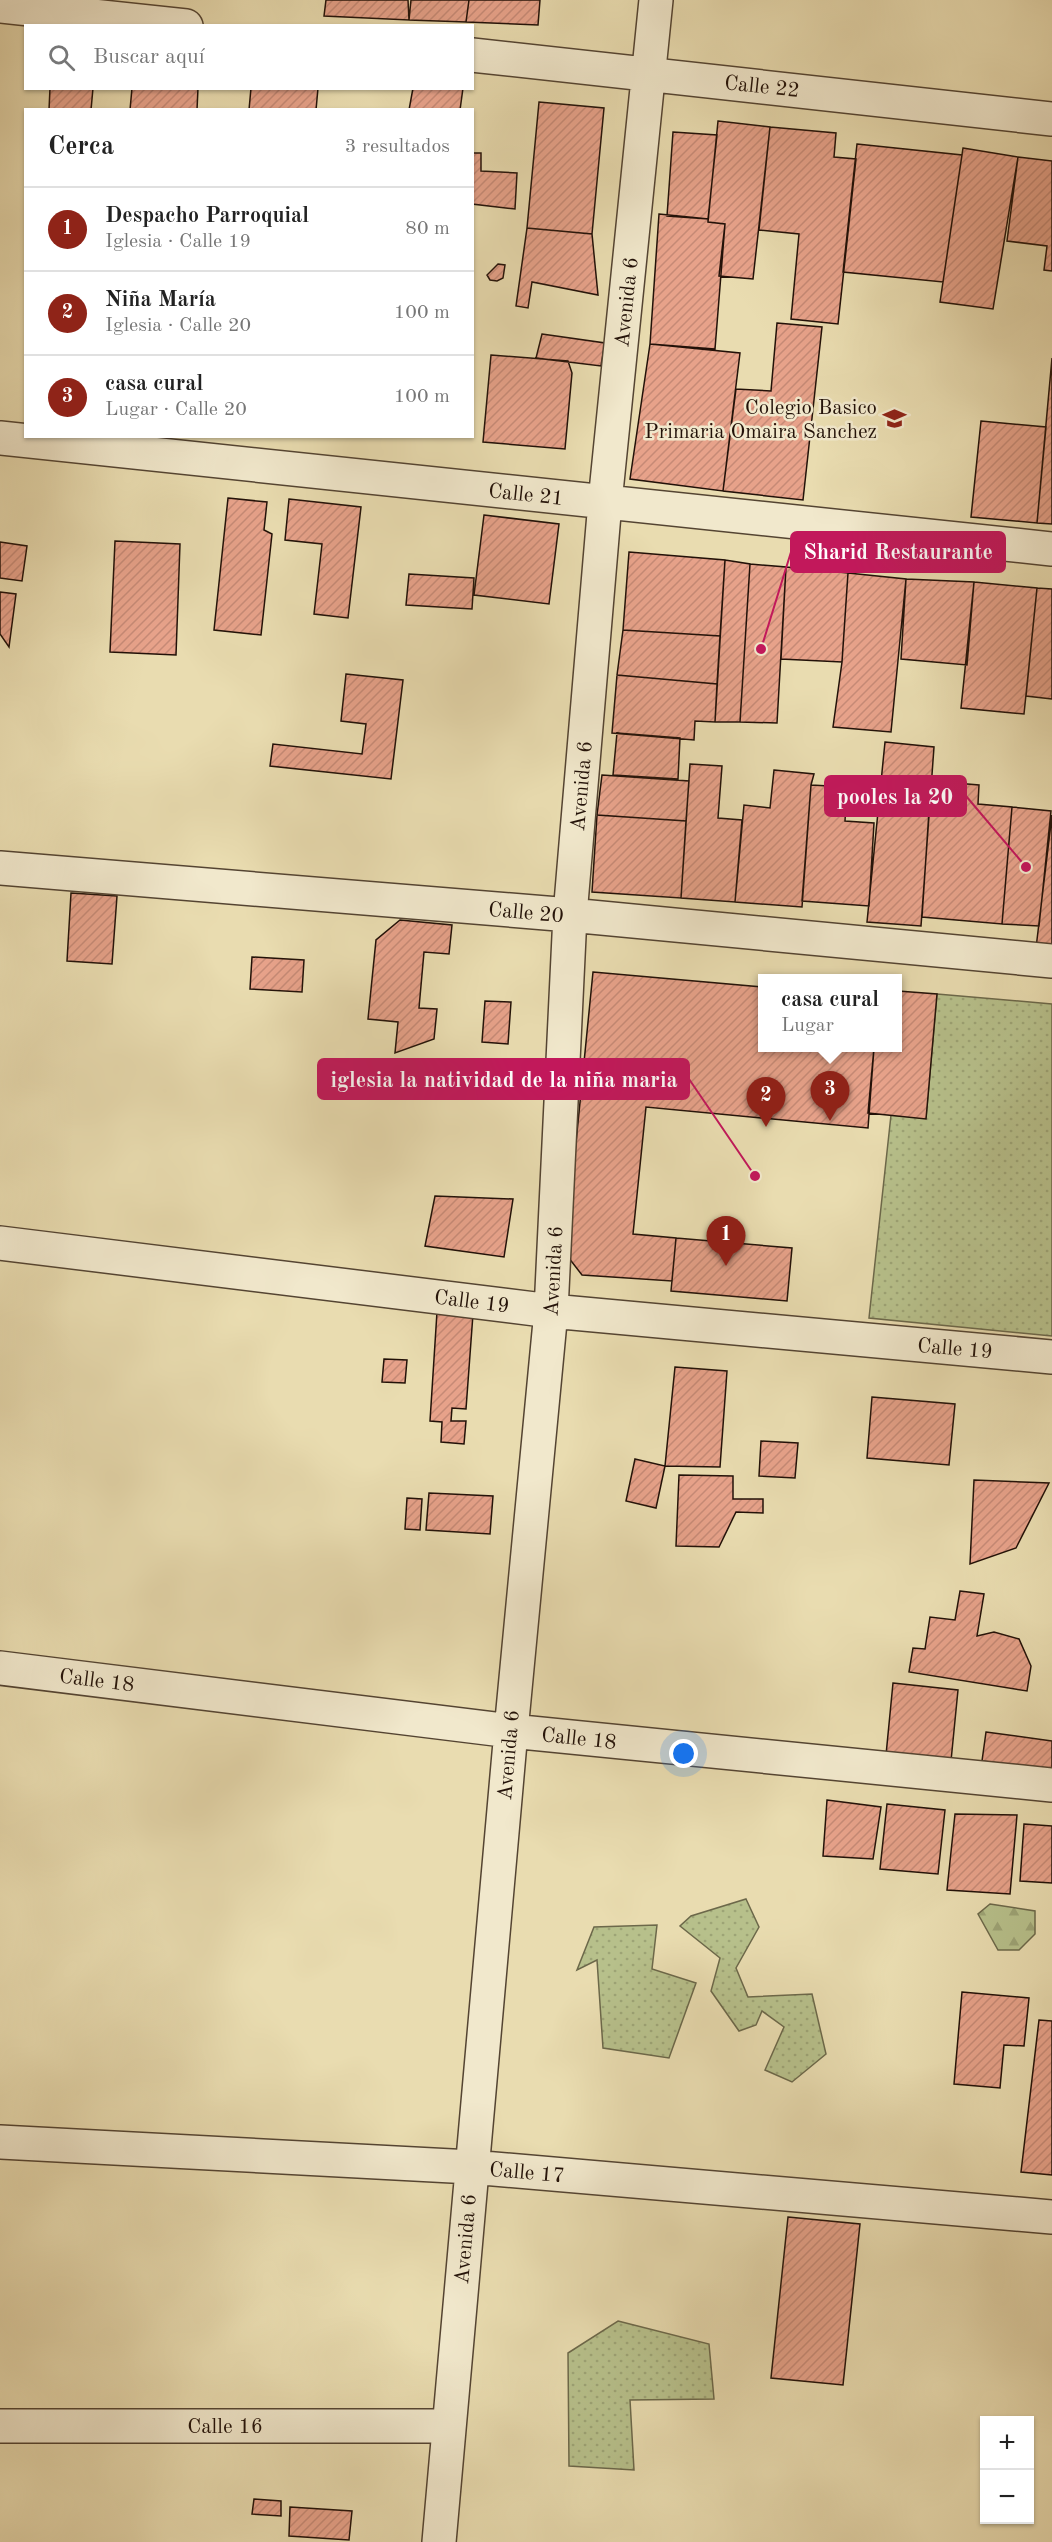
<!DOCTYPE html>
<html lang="es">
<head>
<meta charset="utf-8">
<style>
	:root { --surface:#fff; --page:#f2f2f2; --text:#222; --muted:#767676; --line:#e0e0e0; --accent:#8f2418 }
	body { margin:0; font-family:"Old Standard TT",serif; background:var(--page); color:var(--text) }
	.controls { position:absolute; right:18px; bottom:18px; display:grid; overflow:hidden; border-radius:0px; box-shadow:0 2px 4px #0004 }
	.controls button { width:54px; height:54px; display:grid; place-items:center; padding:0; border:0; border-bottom:2px solid var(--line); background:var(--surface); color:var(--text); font:30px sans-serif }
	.you { position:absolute; left:684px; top:1754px; width:21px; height:21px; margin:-15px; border:4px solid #fff; border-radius:50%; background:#1a73e8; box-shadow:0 0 0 9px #1a73e833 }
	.badge { display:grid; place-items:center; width:39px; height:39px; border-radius:50%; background:var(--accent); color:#fff; font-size:20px; font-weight:700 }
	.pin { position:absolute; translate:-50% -50px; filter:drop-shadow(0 2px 3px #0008) }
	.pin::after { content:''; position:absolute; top:32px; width:21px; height:18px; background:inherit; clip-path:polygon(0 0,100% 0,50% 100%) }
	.popup { position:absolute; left:758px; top:974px; width:144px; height:78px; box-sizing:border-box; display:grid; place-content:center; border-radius:0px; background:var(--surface); filter:drop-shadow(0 2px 4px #0005); font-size:20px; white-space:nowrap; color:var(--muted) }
	.popup b { font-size:22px; color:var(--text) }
	.popup::after { content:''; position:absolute; left:50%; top:100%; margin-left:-12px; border:12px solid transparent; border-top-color:var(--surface) }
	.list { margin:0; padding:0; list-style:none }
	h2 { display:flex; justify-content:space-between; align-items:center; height:78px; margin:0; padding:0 24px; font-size:26px }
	h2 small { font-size:20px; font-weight:400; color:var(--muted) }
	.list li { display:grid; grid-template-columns:39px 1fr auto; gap:18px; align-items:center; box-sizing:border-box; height:84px; padding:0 24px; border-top:2px solid var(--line) }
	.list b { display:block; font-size:22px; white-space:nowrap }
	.list p { margin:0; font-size:20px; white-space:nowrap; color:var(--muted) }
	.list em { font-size:20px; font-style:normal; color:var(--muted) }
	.icon { flex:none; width:33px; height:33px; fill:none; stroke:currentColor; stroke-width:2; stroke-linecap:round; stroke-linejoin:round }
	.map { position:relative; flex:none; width:1052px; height:2542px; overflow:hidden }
	.search { position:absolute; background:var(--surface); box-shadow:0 2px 4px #0004; left:24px; top:24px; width:450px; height:66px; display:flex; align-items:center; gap:15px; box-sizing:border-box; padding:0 21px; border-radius:0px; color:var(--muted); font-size:22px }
	.panel { position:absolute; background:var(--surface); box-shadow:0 2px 4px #0004; left:24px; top:108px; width:450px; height:330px; border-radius:0px }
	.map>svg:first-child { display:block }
	.grass { fill:url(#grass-dots); stroke:#6c684a; stroke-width:1.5 }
	.forest { fill:url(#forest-firs); stroke:#6c684a; stroke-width:1.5 }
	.building { fill:url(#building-hatch); stroke:#221108; stroke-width:1.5 }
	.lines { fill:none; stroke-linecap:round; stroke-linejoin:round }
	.minor-casing { stroke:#544432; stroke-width:36 }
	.minor { stroke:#f1e8cc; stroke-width:33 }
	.labels { text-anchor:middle; stroke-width:5; stroke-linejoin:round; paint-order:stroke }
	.street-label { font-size:21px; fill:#221108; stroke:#f1e8cc }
	.poi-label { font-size:21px; fill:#221108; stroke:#f1e8cc; text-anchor:end }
	.leader { fill:none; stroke:#c2185b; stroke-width:2 }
	.callout-dot { fill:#c2185b; stroke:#f1e8cc; stroke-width:2 }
	.callout { fill:#c2185b; stroke:#c2185b; stroke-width:2 }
	.callout-label { font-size:22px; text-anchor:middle; font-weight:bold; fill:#fff }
</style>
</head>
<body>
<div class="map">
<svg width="1052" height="2542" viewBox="0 0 1052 2542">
	<defs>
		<pattern id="grass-dots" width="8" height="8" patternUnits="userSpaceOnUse" patternTransform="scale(1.5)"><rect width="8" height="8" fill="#b7c08b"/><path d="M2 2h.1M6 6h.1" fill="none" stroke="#9da476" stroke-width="1.8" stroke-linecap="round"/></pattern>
		<pattern id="forest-firs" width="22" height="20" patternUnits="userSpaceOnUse" patternTransform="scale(1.5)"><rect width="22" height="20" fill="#b7c08b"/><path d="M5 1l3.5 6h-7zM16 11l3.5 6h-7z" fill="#9da476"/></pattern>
		<pattern id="building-hatch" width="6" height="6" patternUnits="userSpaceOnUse" patternTransform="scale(1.5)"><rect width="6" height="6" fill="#e7a28a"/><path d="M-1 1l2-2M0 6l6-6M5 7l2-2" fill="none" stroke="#c68a76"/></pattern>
	</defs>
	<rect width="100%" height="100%" fill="#e9dcb0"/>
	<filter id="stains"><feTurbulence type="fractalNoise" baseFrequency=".00333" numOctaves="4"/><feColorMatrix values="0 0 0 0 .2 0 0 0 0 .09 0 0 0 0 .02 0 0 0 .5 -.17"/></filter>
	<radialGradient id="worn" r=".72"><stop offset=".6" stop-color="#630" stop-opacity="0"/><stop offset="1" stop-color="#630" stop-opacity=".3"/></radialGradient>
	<path class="grass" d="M937,994L1052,1004V1336L869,1318L891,1115L926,1118Z
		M746,1899L759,1927L736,1968L748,1997L812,1994L826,2054L792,2082L765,2070L784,2027L762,2011L756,2025L739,2031L711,1991L720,1958L680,1926L691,1916Z
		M657,1925L652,1969L696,1983L669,2058L603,2048L597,1960L577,1970L594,1927Z
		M618,2321L709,2344L714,2399L630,2400L634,2470L569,2466L568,2353Z"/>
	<path class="forest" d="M990,1904L1035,1911V1934L1019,1950H998L978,1914Z"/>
	<path class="building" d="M326,0H408L409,20L324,16Z
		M411,0H469L466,22L409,20Z
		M469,0H540L538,25L466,22Z
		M50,88H93L91,110H49Z
		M132,88H198L197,110H130Z
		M251,88H318L316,110H249Z
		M413,88H463L460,110H409Z
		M539,102L604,108L592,234L527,228Z
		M718,121L770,127L753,279L719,276L725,224L708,222Z
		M770,127L836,133L834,157L856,159L838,324L791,319L799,234L759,230Z
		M673,132L717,135L708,219L667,216Z
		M857,144L962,155L943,282L843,272Z
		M963,148L1018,157L993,309L940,302Z
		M472,153H481V171L517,173L515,209L472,204Z
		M1018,157L1052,161V271L1044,270L1047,246L1007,241Z
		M659,214L708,219V222L725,224L715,349L650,344Z
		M527,228L592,234L598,295L532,282L528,308L516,306Z
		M498,264L505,265L503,278L497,281L490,280L487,275Z
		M777,323L822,327L803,500L723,491L736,389L771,391Z
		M542,334L605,343L601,366L536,358Z
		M650,344L740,353L723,491L630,479Z
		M491,355L568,361L572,373L565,449L483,442Z
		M1052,358V524L1037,523Z
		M981,421L1046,427L1037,523L971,517Z
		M228,498L267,502L264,530L272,534L261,635L214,630Z
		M289,499L361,507L348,618L314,614L322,544L285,540Z
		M484,515L559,524L549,604L474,595Z
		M115,541L180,544L176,655L110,652Z
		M0,542L27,546L22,581L0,578Z
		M629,552L725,560L720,636L623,630Z
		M725,560L750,564L740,722H715Z
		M750,564L786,567L777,723L740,722Z
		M786,567L848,573L842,662L781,659Z
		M848,573L906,579L891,732L833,727L842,662Z
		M409,574L474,578L472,609L406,605Z
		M906,579L974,582L967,665L901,659Z
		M974,582L1037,588L1024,714L961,708Z
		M1037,588L1052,589V699L1026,696Z
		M0,592L16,594L9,647L0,634Z
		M623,630L720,636L717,684L617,675Z
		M346,674L403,680L391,779L270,766L273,744L362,754L366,724L341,721Z
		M617,675L717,684L715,722L695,721L694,740L612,733Z
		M617,733L680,738L678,779L613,775Z
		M885,742L934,747L921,926L867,922Z
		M690,764L722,766L718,818L742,820L735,902L681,898Z
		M774,770L814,774L811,785L802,907L735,902L744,805L770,808Z
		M602,775L689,781L686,821L597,815Z
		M931,781L979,785L978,804L1012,807L1002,924L922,917Z
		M811,785L847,787L845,821L874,823L869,906L802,901Z
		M1012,807L1051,811L1039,926L1002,924Z
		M597,815L686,821L681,898L592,892Z
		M1052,815V949L1036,948Z
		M71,893L117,896L112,964L67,961Z
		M400,920L452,925L449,954L424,952L419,1008L437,1009L434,1039L395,1053L398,1022L368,1019L376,940Z
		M252,957L304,960L302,992L250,989Z
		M593,972L762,987V1048H874L868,1128L646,1107L633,1234L676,1238L672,1281L582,1275L565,1253Z
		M898,991L937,994L926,1119L868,1113L874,1048H898Z
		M485,1001L511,1002L508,1044L482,1042Z
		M501,1059L526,1060L523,1096L499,1095Z
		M435,1196L513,1199L504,1257L425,1246Z
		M676,1238L792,1248L787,1301L671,1291Z
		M437,1312L473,1314L466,1409L452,1408L451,1421H466L464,1444L441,1442L442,1422L430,1421Z
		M384,1359L407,1360L405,1383L382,1382Z
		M675,1367L727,1371L720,1467L665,1466Z
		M872,1397L955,1404L949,1465L867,1458Z
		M761,1441L798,1443L795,1478L759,1476Z
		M635,1459L665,1466L656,1508L626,1501Z
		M679,1475L733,1476V1499H763V1513L736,1512L719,1547L676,1546Z
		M974,1480L1049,1483L1016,1548L970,1564Z
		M429,1493L493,1496L490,1534L426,1530Z
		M407,1498L422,1499L420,1530L405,1529Z
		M960,1591L984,1594L977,1636L994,1632L1019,1639L1031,1666L1027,1691L909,1672L913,1648L925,1649L930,1617L955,1620Z
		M893,1683L958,1690L951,1761L886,1755Z
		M986,1732L1052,1741V1770L982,1761Z
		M827,1800L881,1807L873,1859L823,1856Z
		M887,1804L945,1810L938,1874L880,1869Z
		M955,1814L1017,1815L1010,1894L947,1890Z
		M1024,1824L1052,1826V1883L1020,1881Z
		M962,1992L1029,1998L1024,2046L1004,2045L1000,2088L954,2084Z
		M1039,2020L1052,2021V2175L1021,2172Z
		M788,2217L860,2224L843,2385L771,2378Z
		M254,2499L281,2501V2516L252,2514Z
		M290,2507L352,2511L349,2540L289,2536Z"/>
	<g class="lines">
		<defs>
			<path id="minor" d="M0,6L186,26
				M472,55L1052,119
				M0,438L1052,549
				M0,868L570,915L1052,961
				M0,1243L551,1311L1052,1357
				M0,1668L511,1731L1052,1785
				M0,2142L471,2167L1052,2217
				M0,2426H449
				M439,2542L511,1731L551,1311L570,915L605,502L656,0"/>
		</defs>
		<use href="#minor" class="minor-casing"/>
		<use href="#minor" class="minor"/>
	</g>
	<defs>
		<symbol id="school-bare" viewBox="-9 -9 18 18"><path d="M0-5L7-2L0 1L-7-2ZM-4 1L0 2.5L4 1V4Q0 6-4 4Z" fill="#8f2418" stroke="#f1e8cc" stroke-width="2.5" paint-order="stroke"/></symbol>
	</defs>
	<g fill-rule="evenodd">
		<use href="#school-bare" x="878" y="402" width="33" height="33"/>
	</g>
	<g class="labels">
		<g class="street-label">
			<text transform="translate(762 86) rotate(6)" y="7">Calle 22</text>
			<text transform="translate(626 302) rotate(-84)" y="7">Avenida 6</text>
			<text transform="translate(526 494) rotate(6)" y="7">Calle 21</text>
			<text transform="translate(581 786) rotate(-85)" y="7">Avenida 6</text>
			<text transform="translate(526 912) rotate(5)" y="7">Calle 20</text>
			<text transform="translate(553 1271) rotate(-87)" y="7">Avenida 6</text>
			<text transform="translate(472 1301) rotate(7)" y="7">Calle 19</text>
			<text transform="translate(955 1348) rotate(5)" y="7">Calle 19</text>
			<text transform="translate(97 1680) rotate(7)" y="7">Calle 18</text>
			<text transform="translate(579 1738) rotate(6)" y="7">Calle 18</text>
			<text transform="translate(508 1755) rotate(-85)" y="7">Avenida 6</text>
			<text transform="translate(527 2172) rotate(5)" y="7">Calle 17</text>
			<text transform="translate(465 2239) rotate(-85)" y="7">Avenida 6</text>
			<text x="225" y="2433">Calle 16</text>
		</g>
		<g class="poi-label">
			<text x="877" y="414">Colegio Basico<tspan x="877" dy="24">Primaria Omaira Sanchez</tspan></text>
		</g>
	</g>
	<path class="leader" d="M761 649L791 552M1026 867L966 796M755 1176L689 1079"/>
	<g class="callout-dot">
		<circle cx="761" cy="649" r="6"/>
		<circle cx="1026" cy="867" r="6"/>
		<circle cx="755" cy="1176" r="6"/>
	</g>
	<g class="callout">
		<rect x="791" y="532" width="214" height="40" rx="6"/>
		<rect x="825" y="776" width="141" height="40" rx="6"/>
		<rect x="318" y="1059" width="371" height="40" rx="6"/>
	</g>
	<g class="callout-label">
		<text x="898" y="559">Sharid Restaurante</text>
		<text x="895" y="804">pooles la 20</text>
		<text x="504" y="1087">iglesia la natividad de la niña maria</text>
	</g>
	<rect width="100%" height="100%" filter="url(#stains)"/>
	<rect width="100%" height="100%" fill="url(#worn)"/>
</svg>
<div class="controls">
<button>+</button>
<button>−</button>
</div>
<div class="you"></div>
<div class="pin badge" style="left:726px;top:1266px">1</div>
<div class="pin badge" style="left:766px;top:1127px">2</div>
<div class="pin badge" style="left:830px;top:1121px">3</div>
<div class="popup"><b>casa cural</b>Lugar</div>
<div class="search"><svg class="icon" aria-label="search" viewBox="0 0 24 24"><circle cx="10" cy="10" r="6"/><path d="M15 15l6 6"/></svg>Buscar aquí</div>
<section class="panel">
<h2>Cerca<small>3 resultados</small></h2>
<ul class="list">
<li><span class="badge">1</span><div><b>Despacho Parroquial</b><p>Iglesia · Calle 19</p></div><em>80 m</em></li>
<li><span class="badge">2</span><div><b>Niña María</b><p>Iglesia · Calle 20</p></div><em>100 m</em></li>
<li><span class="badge">3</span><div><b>casa cural</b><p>Lugar · Calle 20</p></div><em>100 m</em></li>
</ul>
</section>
</div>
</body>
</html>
